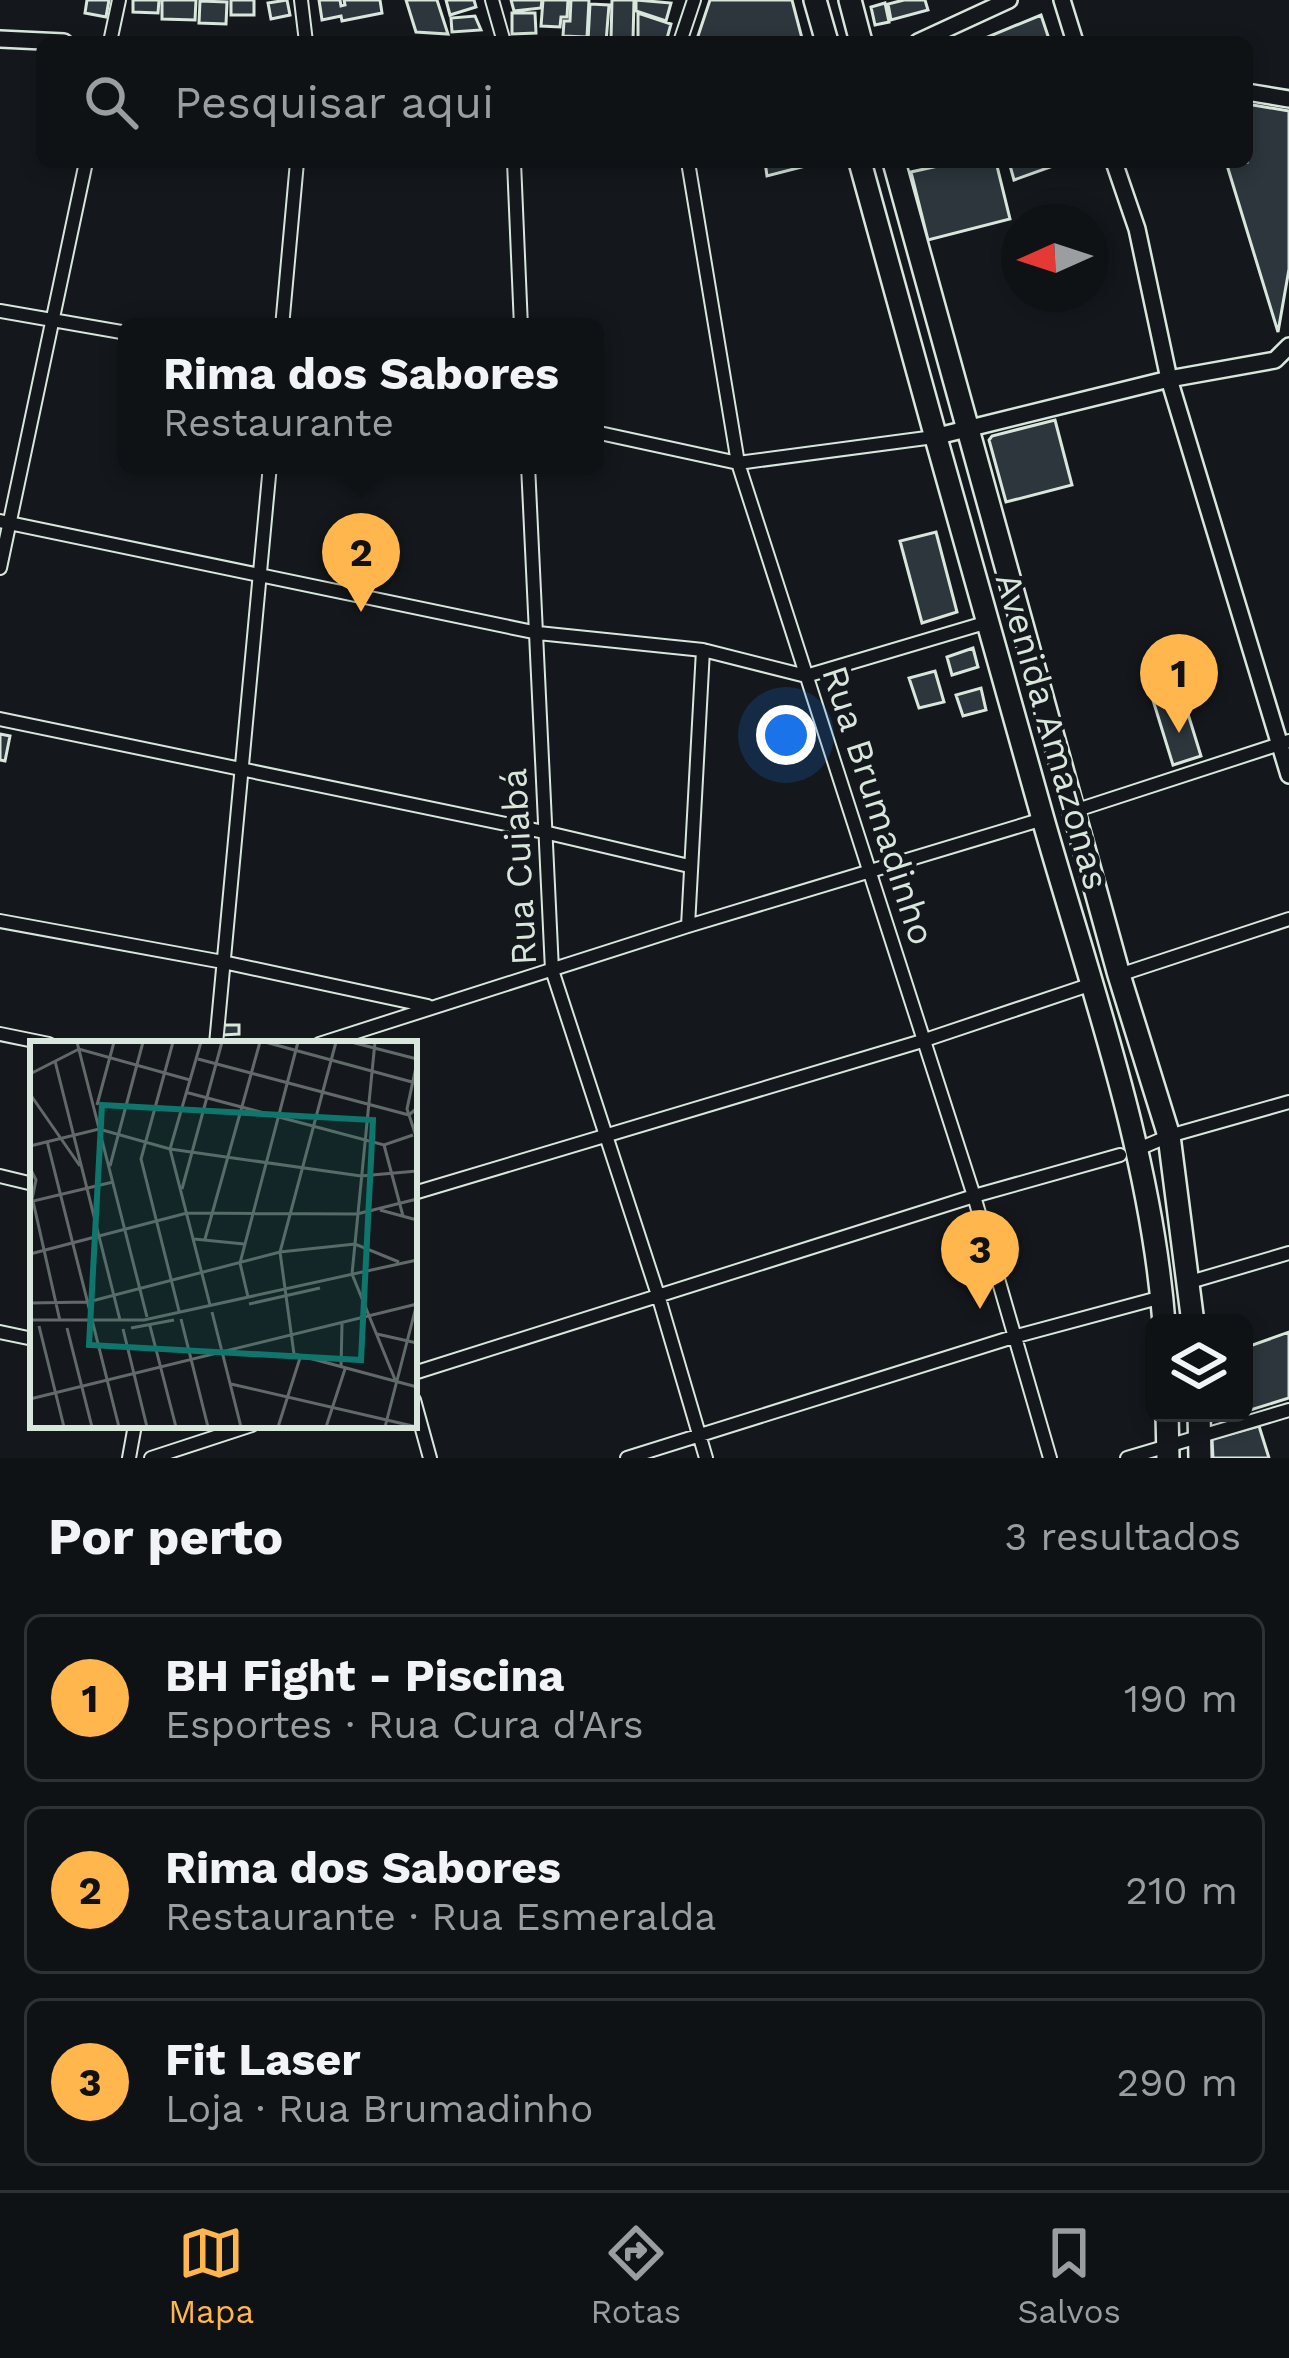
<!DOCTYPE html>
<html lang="pt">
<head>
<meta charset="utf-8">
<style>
	:root { --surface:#0f1215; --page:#181b1e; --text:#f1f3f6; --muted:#9b9ea0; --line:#2f3234; --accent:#ffb74d }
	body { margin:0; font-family:"Work Sans",sans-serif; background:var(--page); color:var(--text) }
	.controls { position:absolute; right:36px; bottom:36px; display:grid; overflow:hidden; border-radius:18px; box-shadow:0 6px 18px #0003 }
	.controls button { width:108px; height:108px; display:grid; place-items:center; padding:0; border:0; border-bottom:3px solid var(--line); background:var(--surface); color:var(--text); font:60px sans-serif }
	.compass { position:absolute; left:1001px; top:204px; width:108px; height:108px; border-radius:50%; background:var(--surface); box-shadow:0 6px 18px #0003; rotate:267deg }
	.you { position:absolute; left:786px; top:735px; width:42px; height:42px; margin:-30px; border:9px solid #fff; border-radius:50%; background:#1a73e8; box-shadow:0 0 0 18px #1a73e833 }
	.badge { display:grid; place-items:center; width:78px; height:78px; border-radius:50%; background:var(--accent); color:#111; font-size:39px; font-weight:700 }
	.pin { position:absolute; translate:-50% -99px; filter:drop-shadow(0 3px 6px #0008) }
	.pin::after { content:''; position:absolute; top:63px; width:42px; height:36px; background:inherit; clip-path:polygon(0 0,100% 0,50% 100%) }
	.popup { position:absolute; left:118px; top:318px; width:486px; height:156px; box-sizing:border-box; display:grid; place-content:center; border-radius:18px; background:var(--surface); filter:drop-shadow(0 3px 9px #0005); font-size:39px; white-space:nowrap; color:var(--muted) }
	.popup b { font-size:45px; color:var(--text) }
	.popup::after { content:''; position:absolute; left:50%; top:100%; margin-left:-24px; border:24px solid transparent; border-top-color:var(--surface) }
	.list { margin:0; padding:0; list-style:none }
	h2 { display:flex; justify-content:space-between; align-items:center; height:156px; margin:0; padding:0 48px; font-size:51px }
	h2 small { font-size:39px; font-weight:400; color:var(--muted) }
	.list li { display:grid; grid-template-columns:78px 1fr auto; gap:36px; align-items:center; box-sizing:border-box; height:168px; margin:0 24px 24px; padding:0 24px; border:3px solid var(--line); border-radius:18px }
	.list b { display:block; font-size:45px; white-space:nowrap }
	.list p { margin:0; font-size:39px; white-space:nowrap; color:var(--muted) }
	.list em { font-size:39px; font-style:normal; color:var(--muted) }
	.icon { flex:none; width:66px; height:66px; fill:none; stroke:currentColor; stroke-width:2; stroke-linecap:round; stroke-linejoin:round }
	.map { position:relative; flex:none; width:1289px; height:1458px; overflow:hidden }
	.search { position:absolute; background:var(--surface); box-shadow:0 6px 18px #0003; left:36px; right:36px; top:36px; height:132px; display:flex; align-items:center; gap:30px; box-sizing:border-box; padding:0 42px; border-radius:18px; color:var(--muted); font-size:45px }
	.sheet { height:732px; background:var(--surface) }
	nav { display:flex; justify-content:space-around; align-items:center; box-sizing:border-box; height:168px; border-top:3px solid var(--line); background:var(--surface); font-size:33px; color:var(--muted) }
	nav a { display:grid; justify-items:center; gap:6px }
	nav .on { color:var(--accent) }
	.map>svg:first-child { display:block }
	.building { fill:#2c363c; stroke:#d8e6dc; stroke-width:3 }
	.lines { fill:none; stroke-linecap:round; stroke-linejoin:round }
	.minor-casing { stroke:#d8e6dc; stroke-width:16 }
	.tertiary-casing { stroke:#d8e6dc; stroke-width:20 }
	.primary-casing { stroke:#d8e6dc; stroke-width:26 }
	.minor { stroke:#14181c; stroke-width:12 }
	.tertiary { stroke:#14181c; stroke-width:15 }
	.primary { stroke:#14181c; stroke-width:21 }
	.labels { text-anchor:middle; stroke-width:9; stroke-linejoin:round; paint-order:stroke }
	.street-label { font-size:36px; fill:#d8e6dc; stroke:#14181c }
	.inset-road { fill:none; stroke:#626a69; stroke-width:3 }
	.view { fill:#0f766e; fill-opacity:0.15; stroke:#0f766e; stroke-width:6 }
	.inset-edge { fill:none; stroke:#d8e6dc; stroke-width:6 }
</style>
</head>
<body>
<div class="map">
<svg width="1289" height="1458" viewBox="0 0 1289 1458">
	<rect width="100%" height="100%" fill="#14181c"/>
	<path class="building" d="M87,0H109L106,17L85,13Z
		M133,0H159L158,13L133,12Z
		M162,0H196L195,20L162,19Z
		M231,0H254V15H231Z
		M287,0L290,15L271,19L268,3Z
		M319,0H340L341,6L345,5L344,0H380L382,13L342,21L341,16L322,20Z
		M406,0H437L448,34L416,32Z
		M446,0H474L476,7L450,15Z
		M511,0H542L541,8L514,11Z
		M543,0H568L567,17H561L560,27L541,26Z
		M571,0H589L587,37L563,36L564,21H570Z
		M612,0H634L633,40L611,39Z
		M636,0L671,3L666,21L636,11Z
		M710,0H792L803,42H696Z
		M904,0H925L928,10L891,20L888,4Z
		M200,1L227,2L226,24L199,23Z
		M885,3L889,22L875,25L871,7Z
		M590,4L609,5L606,42L588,41Z
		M512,13H535L536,33L512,34Z
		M638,13L671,24L666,42H638Z
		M1041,15L1050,42H979L978,41Z
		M475,16L481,30L452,32L451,18Z
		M1247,104L1289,111V269L1278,332L1226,162H1247Z
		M765,162H821L767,176Z
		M956,162H996L1010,219L928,240L911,172Z
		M1009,162H1064L1014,180Z
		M1055,420L1072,485L1006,502L989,440L992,436Z
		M936,532L957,612L922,623L900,541Z
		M973,648L978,667L952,675L947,657Z
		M935,671L944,702L919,708L909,678Z
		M1176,675L1201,756L1173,765L1148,684Z
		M981,688L986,710L963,716L956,695Z
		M0,734L10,736L5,761L0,760Z
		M224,1025H239V1034L223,1035Z
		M1289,1332V1398L1244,1412V1348Z
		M1259,1426L1269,1458H1213L1212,1439Z"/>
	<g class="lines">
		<defs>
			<path id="minor" d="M301,0L306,42
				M492,0L504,42
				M110,42L119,0
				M680,42L694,0
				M514,162L521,327
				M688,162L738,463L974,1196L1050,1458
				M0,311L127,333
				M282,327L297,162
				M595,432L738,463L934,437
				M528,465L552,970L658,1295L706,1458
				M0,521L538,633L703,650L806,676L988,622
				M0,568L86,162
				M0,719L544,832L689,866
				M1074,811L1289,741
				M0,921L223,962L428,1006
				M688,926L703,650
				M1119,975L1289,919
				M0,1034L49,1044
				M216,1044L270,465
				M319,1044L688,926L1043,819
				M1136,1150L1169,1136L1289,1102
				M0,1176L33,1184
				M414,1193L922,1041L1092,984
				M1190,1282L1289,1253
				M0,1332L33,1339
				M414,1373L974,1196L1120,1155
				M414,1400L430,1458
				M129,1458L135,1425
				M151,1458L252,1425
				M627,1458L1013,1337L1162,1297
				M1127,1458L1289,1410"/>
			<path id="tertiary" d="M1062,0L1075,42
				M0,39L64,42
				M918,42L1009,0
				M1247,92L1289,99
				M1114,162L1137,229L1169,379L1289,775
				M934,437L1169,379L1275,360L1289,346"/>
			<path id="primary" d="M815,0L827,42
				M850,0L861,42
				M860,162C920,381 981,601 1043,819C1090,984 1151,1152 1164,1323
				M894,162L1119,975L1169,1136L1193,1323
				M1167,1413L1168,1458
				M1199,1413L1200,1458"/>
		</defs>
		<use href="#minor" class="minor-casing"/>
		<use href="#tertiary" class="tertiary-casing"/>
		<use href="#primary" class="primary-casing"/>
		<use href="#minor" class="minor"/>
		<use href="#tertiary" class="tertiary"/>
		<use href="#primary" class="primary"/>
	</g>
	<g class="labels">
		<g class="street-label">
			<text transform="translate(1053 731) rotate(74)" y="13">Avenida Amazonas</text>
			<text transform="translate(879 805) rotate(72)" y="13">Rua Brumadinho</text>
			<text transform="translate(518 867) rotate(-93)" y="13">Rua Cuiabá</text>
		</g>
	</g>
	<g transform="translate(30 1041)">
		<rect width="387" height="387" fill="#14181c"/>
		<path class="inset-road" d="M47,1L117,276M143,1L111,118L149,270M171,1L140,108L180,264M235,1L382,41M306,1L250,211L264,313L387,346M321,1L387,18M345,1L322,233L366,341M168,18L379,74L387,67M25,20L90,279M387,21L377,68L387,98M0,33L49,8L160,39M155,51L354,104L383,94M0,53L50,125M67,64L84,1M17,100L89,386M354,104L373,175M0,105L69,88L140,108L331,135L387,130M80,125L113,1M0,127L6,139L0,168M152,148L192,1M350,169L387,179M164,198L214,203M175,198L230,1M0,213L157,172L327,173L387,158M218,256L210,222L268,1M0,262L58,261L250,211L325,203L369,221M219,263L290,247M182,271L211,386M151,278L178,386M0,279H114L387,219M30,280L3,160L83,141M9,285L34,386M120,285L146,386M37,287L62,386M101,287L144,279M93,288L117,386M347,293L387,302M311,327L312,283M201,343L387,386M0,358L387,263M186,386H233M248,386L270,317M296,386L315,328M355,386L387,262"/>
		<path class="view" d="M72,64L343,79L331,319L59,304Z"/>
		<rect width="387" height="387" class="inset-edge"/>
	</g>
</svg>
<div class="controls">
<button><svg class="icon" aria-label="layers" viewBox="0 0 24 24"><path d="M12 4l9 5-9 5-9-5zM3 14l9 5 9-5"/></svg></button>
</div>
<svg class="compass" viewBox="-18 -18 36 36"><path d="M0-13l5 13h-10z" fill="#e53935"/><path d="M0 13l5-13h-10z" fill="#9b9ea0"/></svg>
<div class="you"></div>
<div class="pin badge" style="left:1179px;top:733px">1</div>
<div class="pin badge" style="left:361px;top:612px">2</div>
<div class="popup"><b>Rima dos Sabores</b>Restaurante</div>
<div class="pin badge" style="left:980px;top:1309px">3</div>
<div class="search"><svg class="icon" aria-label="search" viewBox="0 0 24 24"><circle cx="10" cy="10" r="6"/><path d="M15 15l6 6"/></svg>Pesquisar aqui</div>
</div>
<section class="sheet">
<h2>Por perto<small>3 resultados</small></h2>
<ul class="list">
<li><span class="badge">1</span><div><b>BH Fight - Piscina</b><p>Esportes · Rua Cura d'Ars</p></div><em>190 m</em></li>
<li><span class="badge">2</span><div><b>Rima dos Sabores</b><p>Restaurante · Rua Esmeralda</p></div><em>210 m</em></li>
<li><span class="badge">3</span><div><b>Fit Laser</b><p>Loja · Rua Brumadinho</p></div><em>290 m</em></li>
</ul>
</section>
<nav>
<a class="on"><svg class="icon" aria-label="map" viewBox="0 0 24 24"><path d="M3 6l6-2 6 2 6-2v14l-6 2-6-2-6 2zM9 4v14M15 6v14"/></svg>Mapa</a>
<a><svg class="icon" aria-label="directions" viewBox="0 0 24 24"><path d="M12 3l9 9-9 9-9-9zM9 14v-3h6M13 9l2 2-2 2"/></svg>Rotas</a>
<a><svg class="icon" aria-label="saved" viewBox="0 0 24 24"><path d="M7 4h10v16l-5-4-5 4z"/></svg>Salvos</a>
</nav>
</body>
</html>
